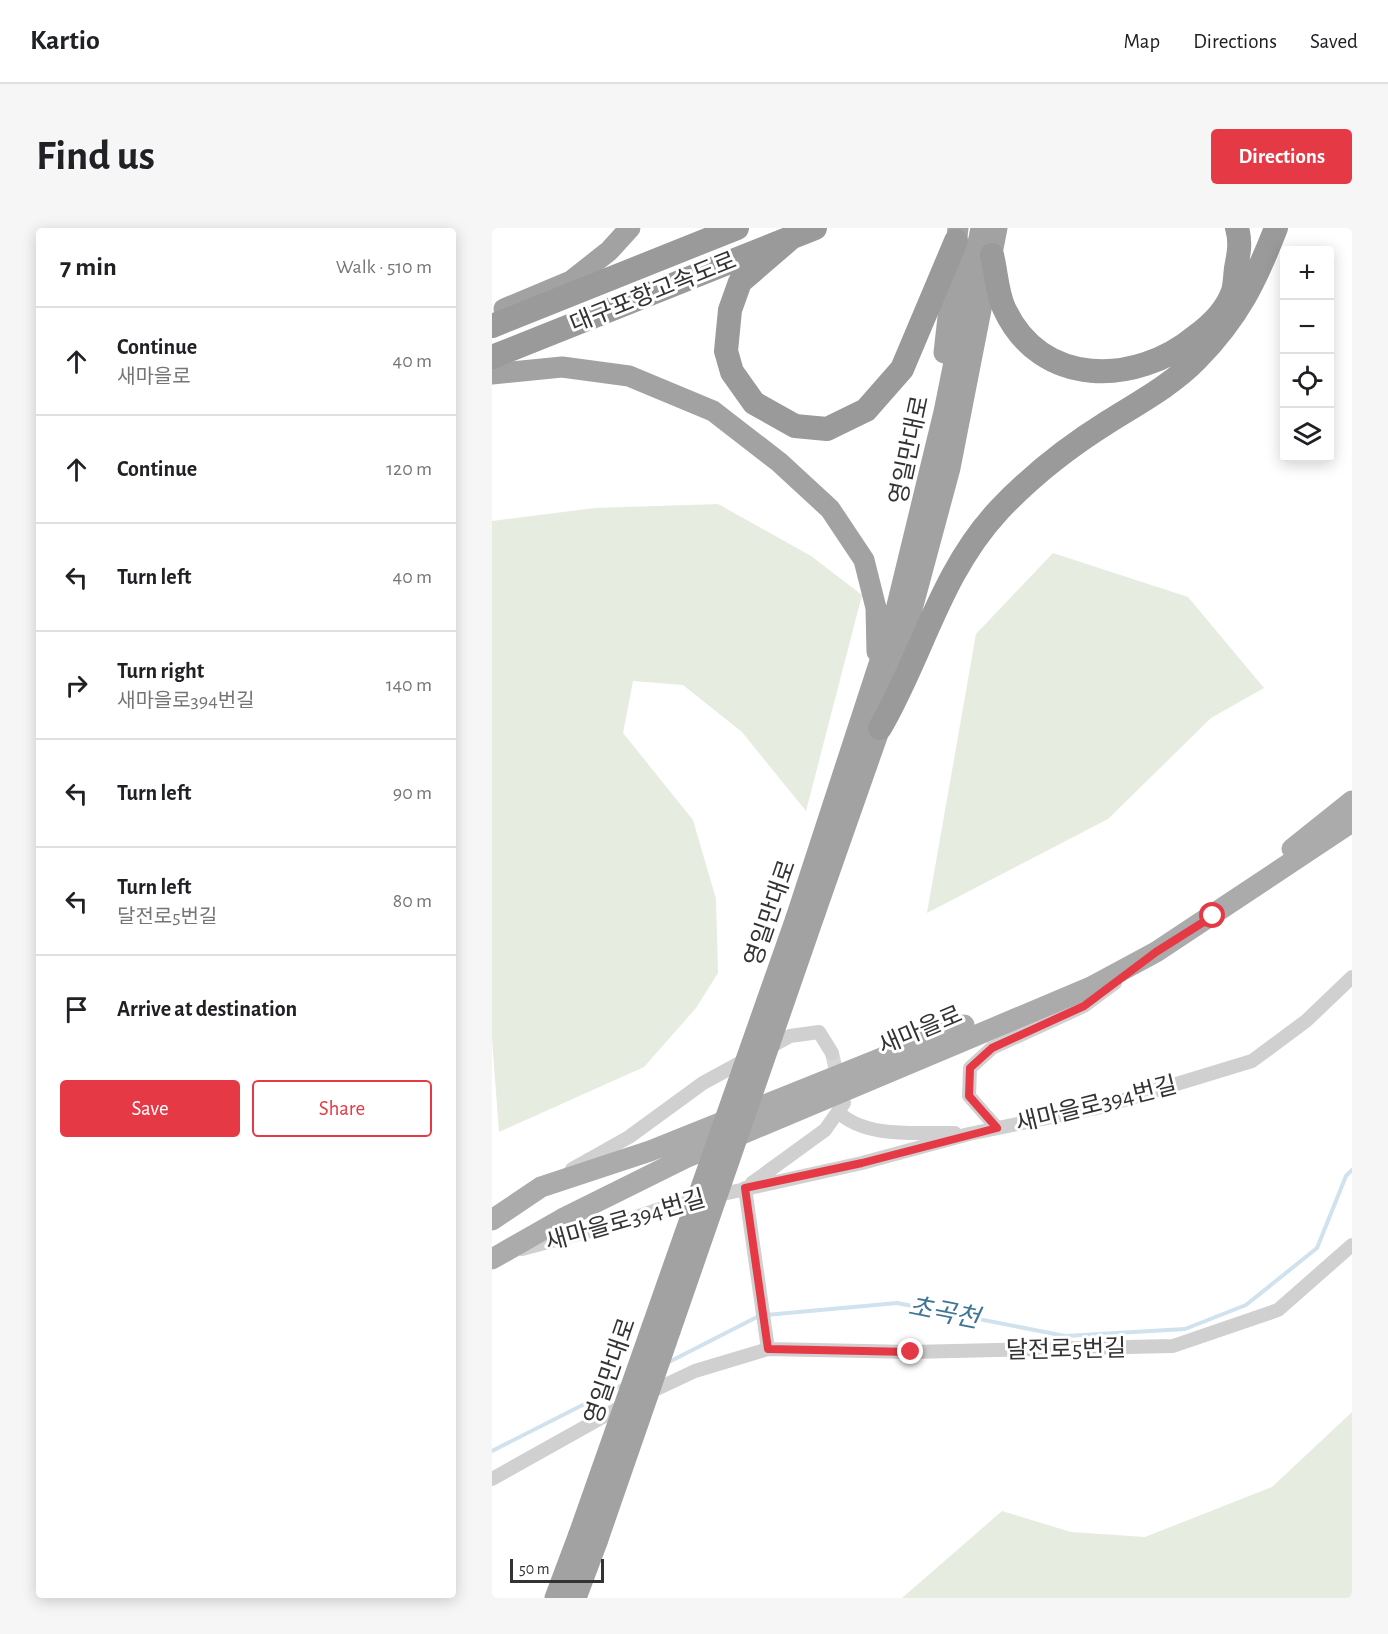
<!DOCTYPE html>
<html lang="en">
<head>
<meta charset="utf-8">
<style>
	:root { --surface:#fff; --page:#f6f6f6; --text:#202124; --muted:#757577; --line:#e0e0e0; --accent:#e63946 }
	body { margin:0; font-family:"Alegreya Sans","Noto Sans KR",sans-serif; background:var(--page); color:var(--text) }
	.controls { position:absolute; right:18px; top:18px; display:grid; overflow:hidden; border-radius:6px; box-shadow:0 3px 15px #0003 }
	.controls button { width:54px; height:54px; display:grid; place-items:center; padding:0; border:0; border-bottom:2px solid var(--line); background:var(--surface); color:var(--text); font:30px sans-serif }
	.scale { position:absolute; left:18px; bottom:15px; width:94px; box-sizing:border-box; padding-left:6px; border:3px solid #333; border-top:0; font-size:16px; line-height:21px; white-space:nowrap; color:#333; -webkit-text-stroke:4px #fff; paint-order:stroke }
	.stop { position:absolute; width:18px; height:18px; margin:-14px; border:4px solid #e63946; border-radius:50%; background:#fff }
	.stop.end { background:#e63946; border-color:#fff; box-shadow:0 2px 6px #0008 }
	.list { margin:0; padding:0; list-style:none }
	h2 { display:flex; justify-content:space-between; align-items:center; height:78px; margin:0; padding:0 24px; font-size:26px }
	h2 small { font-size:20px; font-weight:400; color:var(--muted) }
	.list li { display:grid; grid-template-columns:39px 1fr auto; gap:18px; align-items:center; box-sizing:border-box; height:108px; padding:0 24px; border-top:2px solid var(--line) }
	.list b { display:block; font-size:22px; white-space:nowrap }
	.list p { margin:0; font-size:20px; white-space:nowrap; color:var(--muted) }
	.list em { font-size:20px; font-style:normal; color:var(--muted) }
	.actions { display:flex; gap:12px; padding:18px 24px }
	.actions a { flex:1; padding:14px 0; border:2px solid var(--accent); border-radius:6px; text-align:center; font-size:21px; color:var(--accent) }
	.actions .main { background:var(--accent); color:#fff }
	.icon { flex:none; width:33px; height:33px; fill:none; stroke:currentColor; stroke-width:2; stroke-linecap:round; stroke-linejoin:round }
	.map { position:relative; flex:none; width:860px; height:1370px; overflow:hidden; border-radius:6px }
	header { display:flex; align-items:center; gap:36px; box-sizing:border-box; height:84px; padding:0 30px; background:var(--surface); border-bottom:2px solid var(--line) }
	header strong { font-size:28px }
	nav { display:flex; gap:33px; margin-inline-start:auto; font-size:21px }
	.intro { display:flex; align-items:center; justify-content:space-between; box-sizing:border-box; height:144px; padding:0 36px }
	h1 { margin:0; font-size:42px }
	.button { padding:15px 27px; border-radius:6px; background:var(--accent); color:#fff; font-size:21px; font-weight:700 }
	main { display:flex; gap:36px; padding:0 36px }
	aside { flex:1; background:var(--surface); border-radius:6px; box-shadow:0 3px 15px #0003 }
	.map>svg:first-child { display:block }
	.green { fill:#e6ecdf }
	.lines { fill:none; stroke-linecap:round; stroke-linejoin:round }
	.stream { stroke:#cfe2ee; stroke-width:4 }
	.minor-tunnel { stroke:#d6d6d6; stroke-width:14; stroke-dasharray:14 7; stroke-linecap:butt }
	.minor { stroke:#d0d0d0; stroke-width:14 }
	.primary { stroke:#ababab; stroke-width:21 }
	.trunk { stroke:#a2a2a2; stroke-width:21 }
	.motorway { stroke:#9a9a9a; stroke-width:24 }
	.trunk-bridge { stroke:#a2a2a2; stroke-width:21 }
	.route { stroke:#e63946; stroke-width:8 }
	.labels { text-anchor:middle; stroke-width:6; stroke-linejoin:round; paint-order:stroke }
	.street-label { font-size:24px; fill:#333; stroke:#fff }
	.water-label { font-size:26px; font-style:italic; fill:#3f7597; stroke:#fff }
</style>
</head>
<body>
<header>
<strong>Kartio</strong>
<nav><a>Map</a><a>Directions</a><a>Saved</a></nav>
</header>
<div class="intro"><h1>Find us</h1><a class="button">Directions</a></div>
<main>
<aside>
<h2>7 min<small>Walk · 510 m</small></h2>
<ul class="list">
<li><svg class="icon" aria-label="ahead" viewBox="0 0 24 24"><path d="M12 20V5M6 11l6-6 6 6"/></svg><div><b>Continue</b><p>새마을로</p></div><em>40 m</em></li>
<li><svg class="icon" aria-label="ahead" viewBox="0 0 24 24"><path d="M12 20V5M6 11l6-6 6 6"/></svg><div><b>Continue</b></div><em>120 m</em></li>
<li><svg class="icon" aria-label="left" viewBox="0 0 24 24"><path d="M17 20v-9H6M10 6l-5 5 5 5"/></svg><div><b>Turn left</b></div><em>40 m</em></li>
<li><svg class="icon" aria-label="right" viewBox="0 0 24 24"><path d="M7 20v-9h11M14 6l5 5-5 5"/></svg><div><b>Turn right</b><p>새마을로394번길</p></div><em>140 m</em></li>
<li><svg class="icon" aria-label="left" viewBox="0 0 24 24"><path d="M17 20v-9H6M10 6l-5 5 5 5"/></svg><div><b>Turn left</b></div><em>90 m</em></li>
<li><svg class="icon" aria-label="left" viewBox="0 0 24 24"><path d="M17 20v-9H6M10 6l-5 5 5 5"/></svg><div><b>Turn left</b><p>달전로5번길</p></div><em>80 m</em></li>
<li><svg class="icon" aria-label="arrive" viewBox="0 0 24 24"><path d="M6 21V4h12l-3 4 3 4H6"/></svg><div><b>Arrive at destination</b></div></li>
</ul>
<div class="actions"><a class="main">Save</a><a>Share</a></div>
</aside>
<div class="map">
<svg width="860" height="1370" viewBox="0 0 860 1370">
	<rect width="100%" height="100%" fill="#fff"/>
	<path class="green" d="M226,276L319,328L370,367L314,583L250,504L191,457L141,453L131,505L201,592L224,671L226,745L204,780L152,839L7,904L0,811V293L103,280Z
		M561,325L696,369L772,460L719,490L616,591L435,685L484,406Z
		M860,1184V1370H410L510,1283L579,1304L653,1309L780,1259Z"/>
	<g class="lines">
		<path class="stream" d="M274,1087L405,1075L573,1108L693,1101L754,1077L825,1020L854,948L860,942
			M175,1135L267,1088
			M0,1223L130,1157"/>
		<path class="minor-tunnel" d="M340,825L347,856"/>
		<path class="minor" d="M274,821L298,808L327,804L340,825
			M346,884C375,911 425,904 463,905
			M505,900L477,868L478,840L500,820L592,778L623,755
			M80,941L137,909L211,855L257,830
			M260,955L333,902L352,875
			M253,960L276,1121
			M30,1021L127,995L177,978L370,935L477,906L609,879L760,833L814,793L860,749
			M154,1166L203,1143L276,1121L419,1124L681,1118L786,1082L860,1017
			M0,1251L134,1176"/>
		<path class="primary" d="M800,621L860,573
			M0,992L49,959L158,923L472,797
			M0,1031L70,991L193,930L599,759L664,724L860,594"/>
		<path class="trunk" d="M12,81L79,53L117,23L138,0
			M452,125L466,0
			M0,146L70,139L137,148L221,183L287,234L338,281L372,332L384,380L385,424
			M323,685L388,500L458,240L505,0
			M304,690L402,390L452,184L489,0
			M63,1370L87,1306
			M84,1370L105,1314"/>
		<path class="motorway" d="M299,10L248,54L238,82L234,123L240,144L262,175L303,198L335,201L374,182L410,141L464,13
			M500,27C504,43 505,65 512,80C548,160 644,158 704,108C719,97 735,81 741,63C743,56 743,48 744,40C747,25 749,14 745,0
			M0,98L245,0
			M0,129L323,0
			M388,500C430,428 448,345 507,282C539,248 576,219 616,194C646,175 680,157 705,131C746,89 763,54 784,0"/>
		<path class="trunk-bridge" d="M87,1306L304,690
			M105,1314L323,685"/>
	</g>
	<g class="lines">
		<path class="route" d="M419,1124L276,1121L253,960L370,935L505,900L477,868L478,840L500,820L592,778L664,724L721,688"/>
	</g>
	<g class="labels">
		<g class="street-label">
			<text transform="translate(161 64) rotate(-22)" y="8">대구포항고속도로</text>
			<text transform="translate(417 222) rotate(-78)" y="8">영일만대로</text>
			<text transform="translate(278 685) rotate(-71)" y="8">영일만대로</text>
			<text transform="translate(428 802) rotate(-23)" y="8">새마을로</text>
			<text transform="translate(604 876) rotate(-14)" y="8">새마을로394번길</text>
			<text transform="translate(133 992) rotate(-16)" y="8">새마을로394번길</text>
			<text transform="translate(574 1121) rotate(-1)" y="8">달전로5번길</text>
			<text transform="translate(118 1143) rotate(-71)" y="8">영일만대로</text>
		</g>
		<g class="water-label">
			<text transform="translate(452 1084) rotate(11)" y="9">초곡천</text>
		</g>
	</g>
</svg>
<div class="controls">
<button>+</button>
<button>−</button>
<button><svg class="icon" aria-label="locate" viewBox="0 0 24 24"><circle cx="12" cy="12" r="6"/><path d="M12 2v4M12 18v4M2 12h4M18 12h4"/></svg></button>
<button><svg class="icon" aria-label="layers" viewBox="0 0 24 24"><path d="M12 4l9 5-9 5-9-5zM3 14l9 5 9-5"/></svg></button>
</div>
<div class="scale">50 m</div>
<div class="stop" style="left:721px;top:688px"></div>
<div class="stop end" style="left:419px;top:1124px"></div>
</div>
</main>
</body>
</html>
